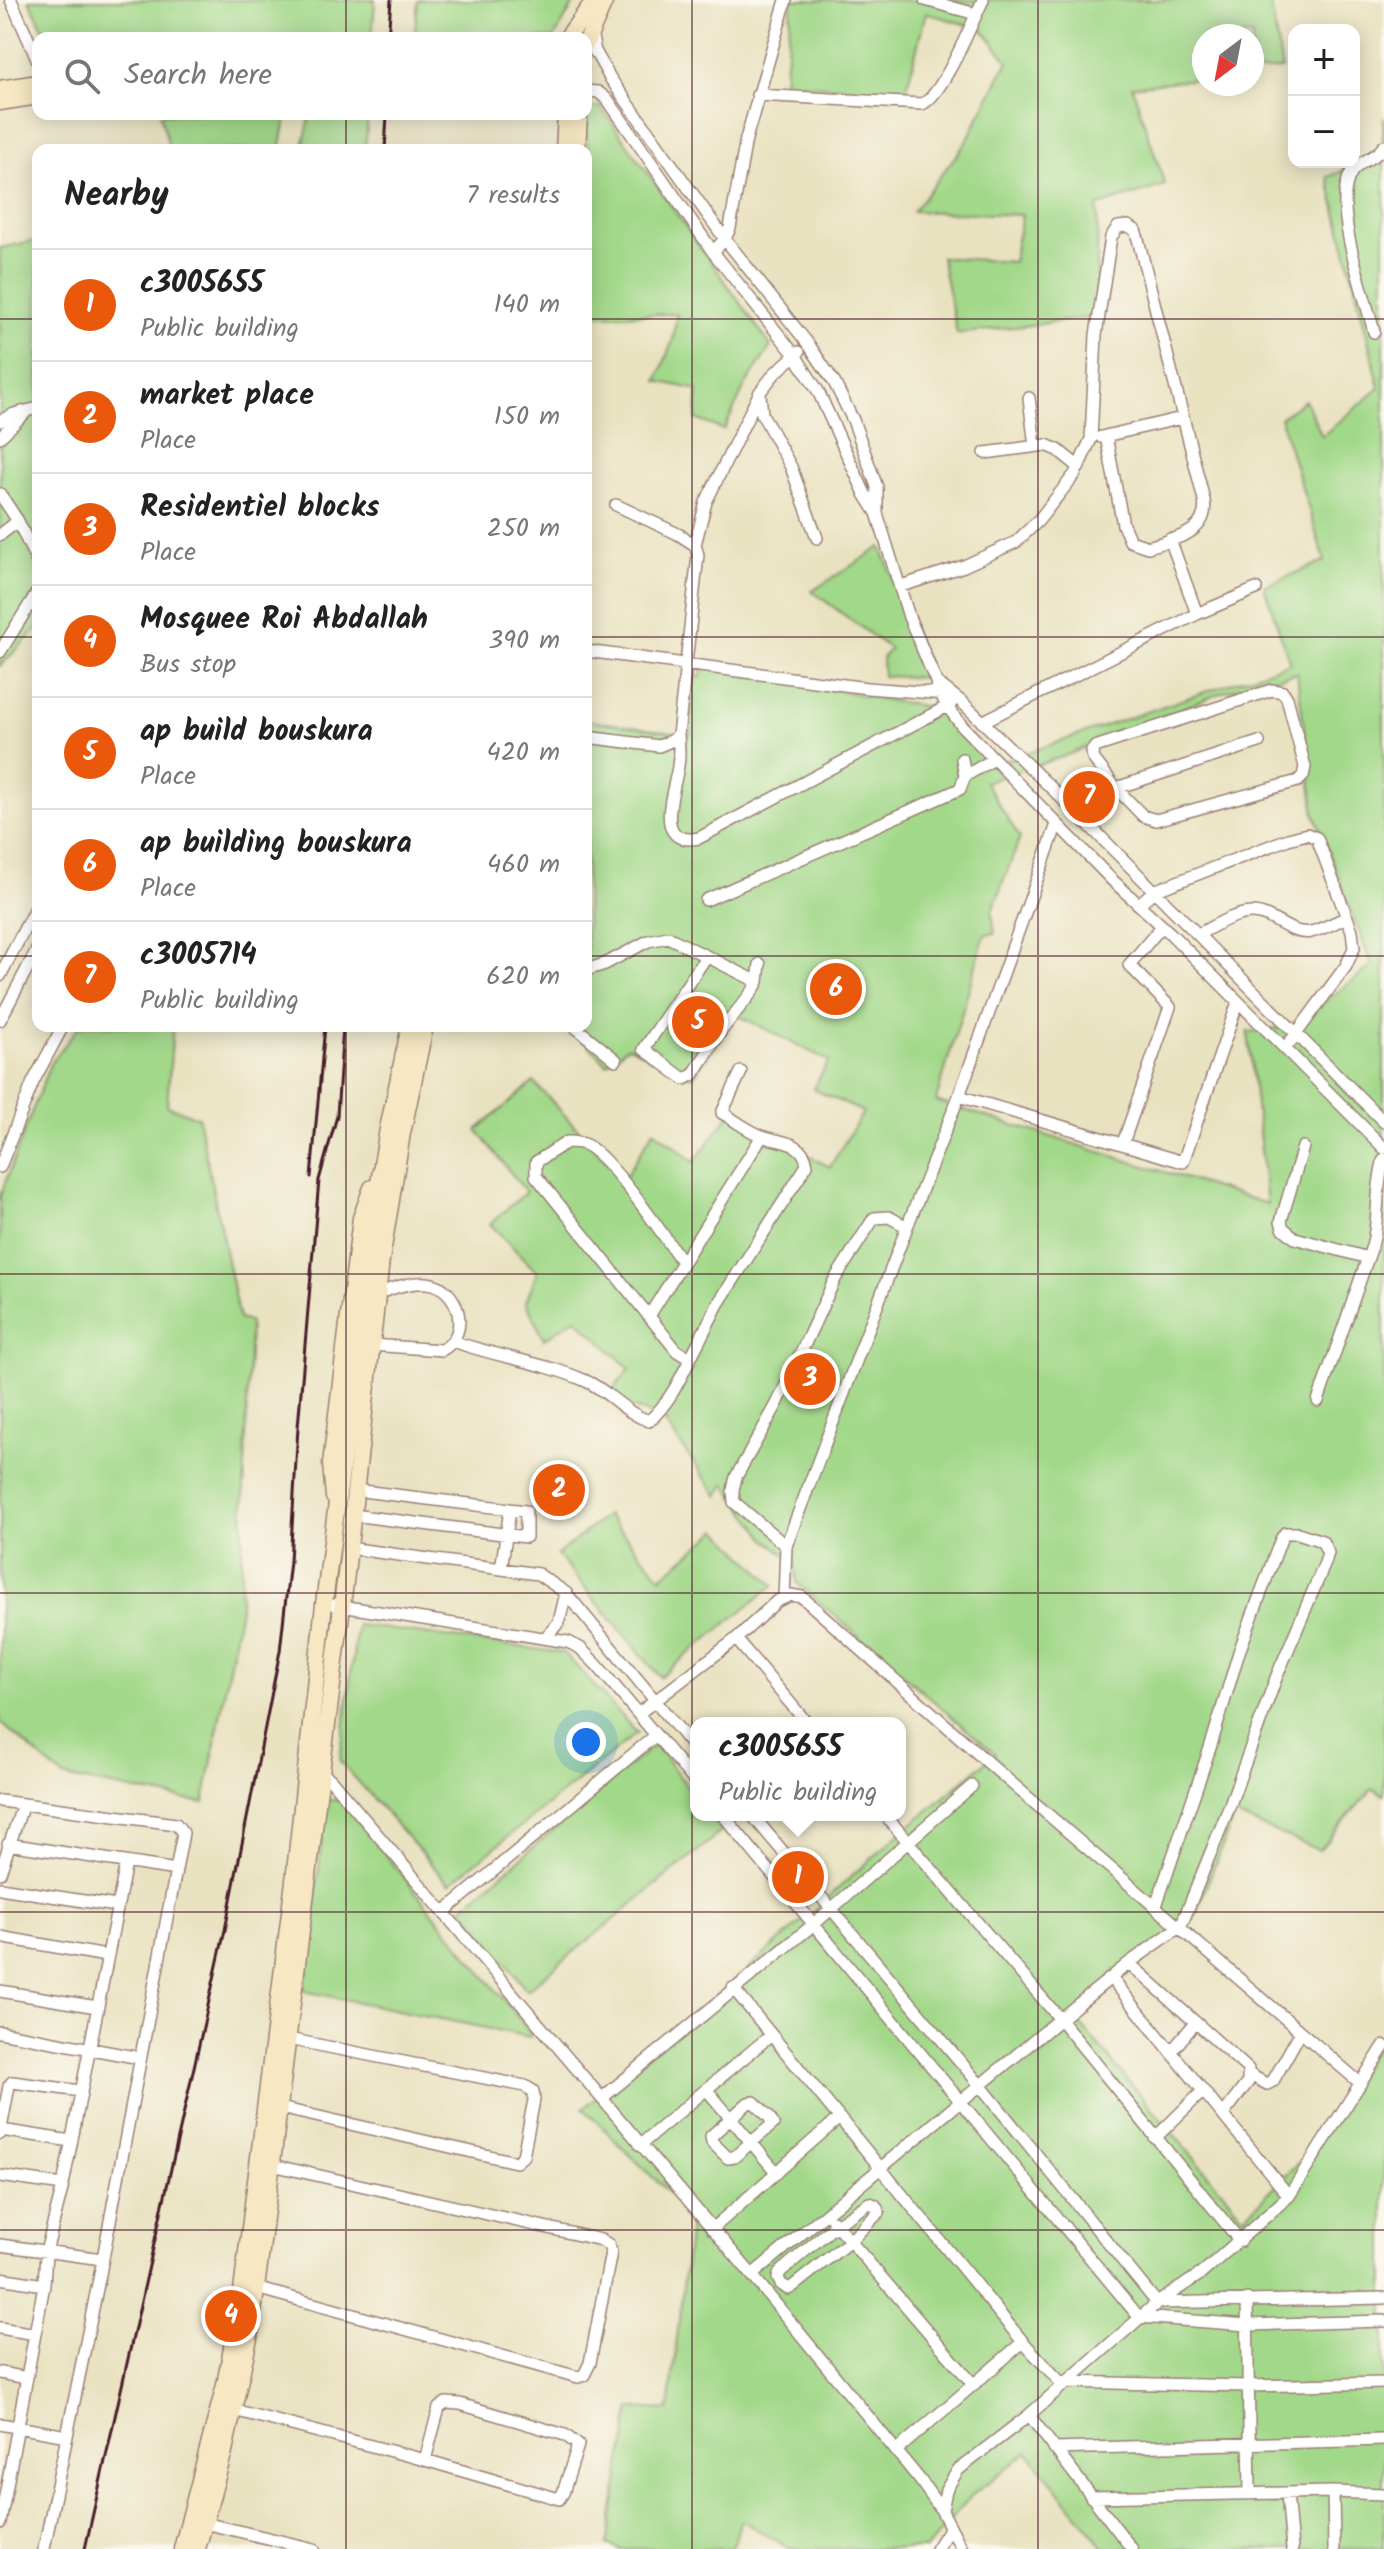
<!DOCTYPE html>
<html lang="en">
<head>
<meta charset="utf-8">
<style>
	:root { --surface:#fff; --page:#f2f2f2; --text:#222; --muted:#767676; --line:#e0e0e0; --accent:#ea580c }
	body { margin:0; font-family:Kalam,sans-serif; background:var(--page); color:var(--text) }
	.controls { position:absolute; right:24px; top:24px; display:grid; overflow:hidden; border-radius:16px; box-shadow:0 4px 20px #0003 }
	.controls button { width:72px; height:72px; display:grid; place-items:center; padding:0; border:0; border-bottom:2px solid var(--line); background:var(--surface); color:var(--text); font:40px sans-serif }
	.compass { position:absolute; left:1192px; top:24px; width:72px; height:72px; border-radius:50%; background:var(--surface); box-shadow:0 4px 20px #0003; rotate:212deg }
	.you { position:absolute; left:586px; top:1742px; width:28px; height:28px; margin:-20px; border:6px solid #fff; border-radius:50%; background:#1a73e8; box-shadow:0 0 0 12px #1a73e833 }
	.badge { display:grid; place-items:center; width:52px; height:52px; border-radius:50%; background:var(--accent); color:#fff; font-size:26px; font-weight:700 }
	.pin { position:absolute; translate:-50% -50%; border:4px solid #fff; box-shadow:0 2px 8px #0006 }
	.popup { position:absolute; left:690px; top:1717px; width:216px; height:104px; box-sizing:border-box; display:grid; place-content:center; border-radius:16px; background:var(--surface); filter:drop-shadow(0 2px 6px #0005); font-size:26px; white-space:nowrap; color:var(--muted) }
	.popup b { font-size:30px; color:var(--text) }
	.popup::after { content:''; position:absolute; left:50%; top:100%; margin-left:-16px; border:16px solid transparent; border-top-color:var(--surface) }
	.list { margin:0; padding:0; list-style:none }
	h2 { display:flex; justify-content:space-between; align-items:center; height:104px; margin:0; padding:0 32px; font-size:34px }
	h2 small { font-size:26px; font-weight:400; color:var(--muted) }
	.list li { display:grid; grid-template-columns:52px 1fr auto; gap:24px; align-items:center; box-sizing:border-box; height:112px; padding:0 32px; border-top:2px solid var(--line) }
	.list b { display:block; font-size:30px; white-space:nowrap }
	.list p { margin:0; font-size:26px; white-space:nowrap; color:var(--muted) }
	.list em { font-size:26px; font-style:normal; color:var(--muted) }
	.icon { flex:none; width:44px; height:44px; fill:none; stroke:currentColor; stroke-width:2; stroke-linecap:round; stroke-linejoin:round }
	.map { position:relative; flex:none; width:1384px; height:2549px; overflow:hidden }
	.search { position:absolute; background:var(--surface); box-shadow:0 4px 20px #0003; left:32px; top:32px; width:560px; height:88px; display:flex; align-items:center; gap:20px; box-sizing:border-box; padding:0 28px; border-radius:16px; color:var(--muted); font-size:30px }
	.panel { position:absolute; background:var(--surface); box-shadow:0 4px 20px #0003; left:32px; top:144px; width:560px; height:888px; border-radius:16px }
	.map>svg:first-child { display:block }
	.green { fill:#a2d889; stroke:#767c5a; stroke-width:2; fill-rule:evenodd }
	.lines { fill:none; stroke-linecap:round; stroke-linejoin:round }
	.street-casing { stroke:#9a8076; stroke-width:14 }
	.secondary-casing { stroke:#9a8076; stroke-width:19 }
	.street { stroke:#fff; stroke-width:11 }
	.secondary { stroke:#f7e8c3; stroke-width:16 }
	.rail { stroke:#4a1f2b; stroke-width:3 }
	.grid { fill:none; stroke:#4a1f2b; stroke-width:2; stroke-opacity:0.55 }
</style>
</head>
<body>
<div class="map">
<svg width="1384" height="2549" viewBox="0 0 1384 2549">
	<rect width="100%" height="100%" fill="#fbf7ec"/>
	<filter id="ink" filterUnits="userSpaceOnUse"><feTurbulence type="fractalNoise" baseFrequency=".0125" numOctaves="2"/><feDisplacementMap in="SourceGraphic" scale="16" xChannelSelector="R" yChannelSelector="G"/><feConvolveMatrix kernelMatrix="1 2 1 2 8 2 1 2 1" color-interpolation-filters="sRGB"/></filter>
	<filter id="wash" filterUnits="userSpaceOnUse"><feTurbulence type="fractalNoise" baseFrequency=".006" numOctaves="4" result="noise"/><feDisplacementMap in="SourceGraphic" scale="32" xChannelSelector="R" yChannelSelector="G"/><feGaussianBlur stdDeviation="1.8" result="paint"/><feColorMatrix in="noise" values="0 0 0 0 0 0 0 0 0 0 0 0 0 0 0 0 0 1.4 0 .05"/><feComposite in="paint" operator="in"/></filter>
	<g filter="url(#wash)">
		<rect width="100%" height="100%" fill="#e9e2c1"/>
		<path class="green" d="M29,0H375L372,38H48Z
			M418,0H576L554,38H414Z
			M792,0H1270L1282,69L1252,72V36H1204V78L1132,86L1165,185L1098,206L1096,317L957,334L941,257L1013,262L1022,215L913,211L965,144L1008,61L982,29L926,13L905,94L784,82Z
			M600,106L771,346L745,386L724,430L696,419L698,390L657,381L673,340L677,314L588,315L587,109Z
			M160,114H287L280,150H170Z
			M311,114H368L365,150H302Z
			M1384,117V1795L1372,1789L1319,1850L1234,1815L1194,1918L1076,2019L1244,2217L1304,2157L1384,2034V2549H1105L1028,2452L971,2496L926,2549H790L741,2520L732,2549H619L607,2545L631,2408L669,2410L691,2215L583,2108L689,2022L880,1851L995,1754L797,1583L795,1562L767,1540L725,1484L718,1496L665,1423L666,1420L606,1398L630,1369L576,1318L544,1339L526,1302L537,1272L490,1224L526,1192L477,1130L534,1082L624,1179L654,1130L694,1162L730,1114L830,1167L863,1112L813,1089L829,1061L736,1014L693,1077L628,1046L607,1064L570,1026H586V720L690,735L694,676L701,677L703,666L943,710L994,764L1290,663L1264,586L1325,561L1280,418L1305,400L1322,436L1380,388L1328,177L1382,154ZM1297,673L1315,815L1372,966L1292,1026L1248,1032L1267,1204L936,1101L985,934L995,933L992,911L1020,838L985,782L1062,757L1225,691Z
			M38,240V628L0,666V248Z
			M881,547L932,678L883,676L882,658L890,649L812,591Z
			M79,1026H173L167,1106L198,1117L239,1319L250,1322L240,1608L204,1803L63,1777L0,1722V1196L50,1064Z
			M607,1515L661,1577L718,1530L774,1585L660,1677L557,1555Z
			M357,1625L564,1653L637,1733L449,1884L340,1761Z
			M655,1744L696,1798V1815H709L722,1831L527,1990L462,1908Z
			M327,1800H341L531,2033L530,2037L304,1991Z"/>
	</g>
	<g filter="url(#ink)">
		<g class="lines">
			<defs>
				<path id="street" d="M11,0L38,61
					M925,0L976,14
					M591,33L595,51L610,78L725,239L809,345L834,382L853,420L877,487V513
					M586,91L598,92L608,100L713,252L795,355L818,391L865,494L877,513L909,617L945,703L962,726L1111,879L1171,934L1384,1148
					M757,95L922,104C942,97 972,22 983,0
					M713,252L725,239L730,228L746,139L786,0
					M1374,332C1365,295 1331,205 1351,173C1359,160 1376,159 1384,146
					M760,395L762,414L791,467L817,538
					M1029,398L1035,446
					M0,421L14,414L38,408
					M0,437L27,411
					M1101,437L1182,418
					M985,453L1046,445L1058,450L1079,467
					M0,494L18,521L38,564
					M616,505L678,534L695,545
					M0,535L18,521
					M1170,539L1197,614
					M901,586L964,566L1016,542L1038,521L1075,474L1091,439L1096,335L1111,237L1118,227L1128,226L1135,230L1138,239L1204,500C1210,534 1173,539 1148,547L1130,541L1123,525L1106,436
					M586,651L867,688L946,694
					M0,652L38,591
					M940,685L963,703L1069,805L1384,1122
					M982,722L1197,614L1256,589
					M678,735C679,745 680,756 678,766C675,790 651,847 699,838L948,706L953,701
					M586,737L659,746L673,740L678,735L698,555L695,545L706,502L760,392L775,373L799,352
					M965,776L994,759
					M1069,805L1116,788L1093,758L1092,751L1095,747L1272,690L1283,692L1287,698L1305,767L1303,776L1298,781L1156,820L1143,816L1116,788L1259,742
					M706,900L960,789L965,776L962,759
					M1139,904L1154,891L1288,839L1307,834L1317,838L1352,931L1354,948L1346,966L1285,1049
					M1199,934C1214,926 1234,913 1252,913C1273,913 1289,936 1311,932C1323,929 1336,922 1347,917
					M706,957L644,1049L684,1079L693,1075L721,1031L752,992L758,982L760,964
					M586,970L605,964L648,941L668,937L758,982
					M0,976L38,903
					M0,1020L38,948
					M574,1026L616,1060
					M959,1096L1183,1162L1238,1002
					M1123,1143L1170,1007L1129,965L1162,926
					M1303,1147L1281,1221L1283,1228L1295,1238L1368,1258
					M0,1167L33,1082L63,1026
					M907,1227L959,1096L1057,824
					M649,1316L762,1136
					M453,1341C496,1357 543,1362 586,1381C609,1391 623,1412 649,1421C668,1404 679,1382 690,1359L677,1351L536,1176V1162L567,1142C573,1142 580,1142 586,1145C610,1157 665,1237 682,1262
					M371,1345L442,1350C472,1334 459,1286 427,1283C411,1281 391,1289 376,1294
					M690,1359L718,1304L807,1165C804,1140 780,1143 762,1136C748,1131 735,1120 722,1113L741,1072
					M1318,1401L1372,1246C1380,1217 1375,1188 1384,1159
					M352,1515L526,1537V1511L354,1490
					M348,1548L538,1574L566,1593L696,1750
					M501,1569L510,1510
					M784,1598L786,1546L907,1227L889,1217L874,1218L835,1279L777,1404L736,1477L733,1490L734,1502L786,1546
					M335,1605L568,1642L580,1648L597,1665L696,1783
					M546,1637L559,1622L566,1593
					M736,1639L807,1723
					M638,1714L736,1639L777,1601L791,1595L802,1597L994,1768L1359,2082
					M320,1771L331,1780L752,2275L920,2480L942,2511L962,2549
					M0,1801L176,1824L183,1833L100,2274L44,2549
					M723,1815L1139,2317L1248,2325L1384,2321
					M752,1815L980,2085L1157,2303L1384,2298
					M885,1815L1060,2019L1240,2241
					M8,1844L176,1870
					M0,1873L23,1804
					M0,1888L116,1906
					M444,1912L656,1735
					M0,1937L106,1956
					M1129,1963L1248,2069V2082L1223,2115
					M1111,1978L1289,2196
					M733,1988L1023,2342L1063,2385
					M0,1991L97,2007
					M0,2032L140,2058
					M1171,2052L1195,2023
					M1250,2075L1267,2084L1273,2081L1300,2033
					M707,2090L777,2173
					M602,2098L814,1924L972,1786
					M754,2102L769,2117L773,2124L734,2157L728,2158L712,2142L711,2136L748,2103Z
					M280,2108L516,2162L523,2156L534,2100L533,2091L525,2086L288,2039
					M1,2130L71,2141
					M0,2134L9,2086L12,2082L81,2091
					M1155,2138L1203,2091
					M640,2145L771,2035
					M0,2176L63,2185
					M869,2203L875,2205L879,2212L850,2241L792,2287L788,2289L781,2284L778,2278L780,2272L836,2225Z
					M833,2221L973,2384
					M712,2229L839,2118
					M0,2245L102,2259
					M752,2275L1060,2019L1129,1963L1181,1926L1228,1810L1276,1678L1325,1563L1328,1553L1322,1541L1298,1533H1285L1281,1539L1239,1652L1212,1742L1156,1906
					M0,2278L44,2285
					M256,2288L578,2377L584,2375L590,2363L611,2252L609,2245L601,2240L272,2165
					M1247,2299L1250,2494
					M0,2328L35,2334
					M0,2373L27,2378
					M1065,2382L1247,2386L1384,2383
					M234,2410L425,2460L559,2499L563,2493L578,2445L565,2435L460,2404L446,2403L439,2408L425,2460
					M1029,2415L1132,2549
					M0,2424L67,2436
					M1054,2449L1384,2440
					M896,2451L1023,2342
					M1333,2492L1334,2549
					M1287,2493L1292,2549
					M1091,2497L1333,2492L1384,2494
					M942,2511L946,2490L958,2470L1029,2415L1157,2303L1202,2273L1289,2196L1384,2046
					M0,2523L44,2285L46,2252L63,2185L126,1863
					M204,2523L314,2549
					M936,2549L949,2529"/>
				<path id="secondary" d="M567,38L595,0
					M586,43L605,0
					M0,89L38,83
					M0,102L38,96
					M564,150L566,114
					M577,150L579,114
					M334,1497L331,1464L361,1218L372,1188
					M182,2549L225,2385L241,2299L294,1881L324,1604L374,1213L388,1129L410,1026
					M197,2549L224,2451L251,2329L346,1574L381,1260L402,1133L425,1026"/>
			</defs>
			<use href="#street" class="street-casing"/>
			<use href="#secondary" class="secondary-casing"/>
			<use href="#street" class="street"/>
			<use href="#secondary" class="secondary"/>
			<path class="rail" d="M388,38L391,0
				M385,150L387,114
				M311,1177L325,1026
				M85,2549L225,1930L280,1651L290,1561L298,1427L319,1180L337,1116L343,1026"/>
		</g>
	</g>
	<path class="grid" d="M346,0V38M692,0V2549M1038,0V2549M346,114V150M0,319H38M586,319H1384M0,637H38M586,637H1384M0,956H38M586,956H1384M346,1026V2549M0,1274H1384M0,1593H1384M0,1912H1384M0,2230H1384"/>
</svg>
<div class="controls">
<button>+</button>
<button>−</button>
</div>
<svg class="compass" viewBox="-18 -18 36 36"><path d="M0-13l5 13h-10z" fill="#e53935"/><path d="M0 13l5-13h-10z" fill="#767676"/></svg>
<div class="you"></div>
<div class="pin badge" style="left:798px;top:1877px">1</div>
<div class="popup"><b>c3005655</b>Public building</div>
<div class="pin badge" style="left:559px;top:1490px">2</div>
<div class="pin badge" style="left:810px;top:1379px">3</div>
<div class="pin badge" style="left:231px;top:2316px">4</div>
<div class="pin badge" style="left:698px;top:1022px">5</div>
<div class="pin badge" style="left:836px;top:989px">6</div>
<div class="pin badge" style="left:1089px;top:797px">7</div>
<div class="search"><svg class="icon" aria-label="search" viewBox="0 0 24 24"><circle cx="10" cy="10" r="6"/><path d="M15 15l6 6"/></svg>Search here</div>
<section class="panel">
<h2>Nearby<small>7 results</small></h2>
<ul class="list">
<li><span class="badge">1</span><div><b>c3005655</b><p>Public building</p></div><em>140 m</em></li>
<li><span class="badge">2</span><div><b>market place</b><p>Place</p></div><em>150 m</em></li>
<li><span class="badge">3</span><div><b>Residentiel blocks</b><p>Place</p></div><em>250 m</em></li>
<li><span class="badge">4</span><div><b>Mosquee Roi Abdallah</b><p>Bus stop</p></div><em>390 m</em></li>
<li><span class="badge">5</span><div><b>ap build bouskura</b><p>Place</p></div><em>420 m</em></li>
<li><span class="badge">6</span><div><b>ap building bouskura</b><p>Place</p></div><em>460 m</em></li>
<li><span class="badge">7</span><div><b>c3005714</b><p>Public building</p></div><em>620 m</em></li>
</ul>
</section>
</div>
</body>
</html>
